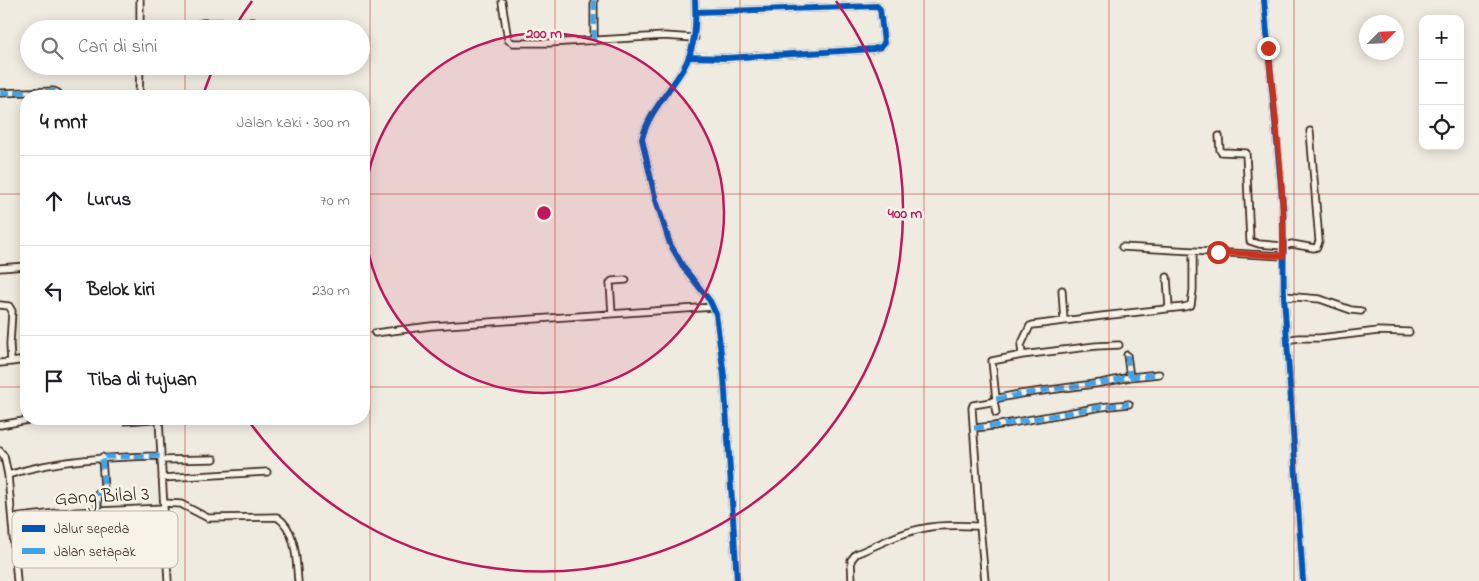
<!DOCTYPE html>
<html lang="id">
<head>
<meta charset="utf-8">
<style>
	:root { --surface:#fff; --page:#f2f2f2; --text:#202124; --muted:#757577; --line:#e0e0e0 }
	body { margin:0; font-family:"Indie Flower",sans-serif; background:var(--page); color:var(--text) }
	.controls { position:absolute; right:15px; top:15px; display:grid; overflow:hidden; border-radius:10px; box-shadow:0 2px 12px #0003 }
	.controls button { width:45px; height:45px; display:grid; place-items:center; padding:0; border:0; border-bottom:1px solid var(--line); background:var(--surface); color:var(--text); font:25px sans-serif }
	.compass { position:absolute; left:1359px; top:15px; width:45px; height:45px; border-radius:50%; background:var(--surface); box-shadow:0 2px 12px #0003; rotate:66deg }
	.stop { position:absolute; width:15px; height:15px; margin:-11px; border:4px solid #c8321e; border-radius:50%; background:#fff }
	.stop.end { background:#c8321e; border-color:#fff; box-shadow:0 1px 5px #0008 }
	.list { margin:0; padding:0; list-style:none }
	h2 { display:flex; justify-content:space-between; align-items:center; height:65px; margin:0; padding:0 20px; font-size:21px }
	h2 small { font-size:16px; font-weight:400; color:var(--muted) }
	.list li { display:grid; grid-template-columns:32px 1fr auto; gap:15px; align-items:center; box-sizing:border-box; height:90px; padding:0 20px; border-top:1px solid var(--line) }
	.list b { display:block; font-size:19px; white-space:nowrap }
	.list em { font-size:16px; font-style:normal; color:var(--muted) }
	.icon { flex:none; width:28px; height:28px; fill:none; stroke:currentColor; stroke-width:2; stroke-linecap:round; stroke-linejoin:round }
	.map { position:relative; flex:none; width:1479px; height:581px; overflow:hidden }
	.search { position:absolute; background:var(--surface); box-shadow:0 2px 12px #0003; left:20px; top:20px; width:350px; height:55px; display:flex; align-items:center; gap:12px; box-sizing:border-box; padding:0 18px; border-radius:28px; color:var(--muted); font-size:19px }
	.panel { position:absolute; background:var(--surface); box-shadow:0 2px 12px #0003; left:20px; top:90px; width:350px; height:335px; border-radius:20px }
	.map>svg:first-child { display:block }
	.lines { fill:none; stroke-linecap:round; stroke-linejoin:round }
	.minor-casing { stroke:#3b2a1e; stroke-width:9 }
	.minor { stroke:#f7f3e8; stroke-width:5.5 }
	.quiet { stroke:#3fa3ea; stroke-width:5; stroke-dasharray:10 5; stroke-linecap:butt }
	.cycleway-casing { stroke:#f7f3e8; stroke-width:9 }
	.cycleway { stroke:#0057b8; stroke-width:6 }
	.route { stroke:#c8321e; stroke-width:6 }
	.grid { fill:none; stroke:#c8321e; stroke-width:1; stroke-opacity:0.55 }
	.ring { fill:none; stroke:#c2185b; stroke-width:2.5 }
	.labels { text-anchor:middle; stroke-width:5; stroke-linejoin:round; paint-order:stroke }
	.street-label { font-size:20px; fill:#3b2a1e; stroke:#f7f3e8 }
	.key { fill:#f7f3e8; stroke:#bfb7ab; stroke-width:1 }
	.key-label { font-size:14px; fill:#3b2a1e }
	.centre { fill:#c2185b; stroke:#f7f3e8; stroke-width:2.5 }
	.ring-label { font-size:15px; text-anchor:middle; font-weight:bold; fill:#c2185b; stroke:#f7f3e8; stroke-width:5; stroke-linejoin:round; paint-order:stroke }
</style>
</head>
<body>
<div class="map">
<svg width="1479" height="581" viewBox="0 0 1479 581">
	<rect width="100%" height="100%" fill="#efebe0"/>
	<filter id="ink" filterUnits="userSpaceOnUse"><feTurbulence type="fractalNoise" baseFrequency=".02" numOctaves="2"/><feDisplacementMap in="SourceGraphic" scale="10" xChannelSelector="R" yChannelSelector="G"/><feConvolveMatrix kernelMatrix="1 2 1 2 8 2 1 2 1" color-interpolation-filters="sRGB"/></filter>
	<g filter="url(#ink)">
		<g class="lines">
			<defs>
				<path id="minor" d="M140,0V29
					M594,0V41
					M695,0C696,24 696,47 683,69C669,92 648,113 642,139L655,197L670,244L684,268L710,301L716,314L724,376L737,581
					M1264,0L1283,207C1284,237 1283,266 1284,296L1303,581
					M502,2L508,40L513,43H549L664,36L695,38
					M195,29L198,24L202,23L254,22
					M689,57L727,58L873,49L881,47L884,43L880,9L877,6L696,12
					M0,93L54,91L58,93L59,96
					M139,96L140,66
					M1219,136L1220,150L1221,152L1246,153L1250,241L1259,244L1283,246L1292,244L1314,248L1317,247L1319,241L1310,131
					M1122,247L1283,256
					M0,268L26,266
					M1167,277L1169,308
					M1062,290L1064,321
					M1284,296L1320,299L1351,310L1361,311
					M0,305L9,306L12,311L10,344L11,362L26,360
					M612,314L610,283L612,281L626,280
					M375,333L431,326L713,307
					M1287,340L1298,338H1320L1378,331L1409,332
					M1022,355L1021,345L1030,326L1033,325L1102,316L1184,307L1191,305L1193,290V251
					M1127,355L1130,377
					M0,363L11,362
					M996,399L992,361L1022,355L1096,346L1119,345
					M994,401L996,413
					M159,419L168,581
					M125,421L153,419
					M0,425L29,420
					M974,428L994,426L1101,407L1129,404
					M0,451L4,456L8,475L17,581
					M161,460L214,459
					M8,475C57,459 110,457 161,456
					M162,478L267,472
					M164,503L181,504L208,518L277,517C297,530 296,561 298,581
					M98,511V493L104,489L102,457
					M12,518L56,513L164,508
					M91,537L165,531
					M852,581L851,560L856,554C878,545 901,532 925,528C943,524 962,526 980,526
					M985,581L980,526L972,408L973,405L991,402L999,398L1020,394L1101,383L1130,377L1159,374"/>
			</defs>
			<use href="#minor" class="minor-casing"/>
			<use href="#minor" class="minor"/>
			<path class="quiet" d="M594,0V41
				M0,93L54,91L58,93L59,96
				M1127,355L1130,377
				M996,399L1047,390L1101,383L1130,377L1159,374
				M974,428L994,426L1101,407L1129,404
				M98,511V493L104,489L102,457L161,456"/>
			<defs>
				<path id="cycleway" d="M695,0C696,24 696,47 683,69C669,92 648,113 642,139L655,197L670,244L684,268L710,301L716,314L724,376L737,581
					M1264,0L1283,207C1284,237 1283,266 1284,296L1303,581
					M689,57L727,58L873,49L881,47L884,43L880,9L877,6L696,12"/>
			</defs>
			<use href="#cycleway" class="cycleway-casing"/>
			<use href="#cycleway" class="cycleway"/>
		</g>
	</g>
	<g class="lines" filter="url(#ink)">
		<path class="route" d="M1218,252L1283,256C1285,187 1275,117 1268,48"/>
	</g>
	<path class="grid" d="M185,0V29M370,0V581M555,0V581M740,0V581M924,0V581M1109,0V581M1294,0V581M185,66V96M0,194H26M364,194H1479M0,387H26M364,387H1479M185,419V581"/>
	<circle cx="544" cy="213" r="180" fill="#c2185b" fill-opacity=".12"/>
	<g class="ring">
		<circle cx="544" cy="213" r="180"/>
		<path d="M203 95A361 361 0 0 1 213 69M235 27A361 361 0 0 1 252 1M836 1A361 361 0 1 1 248 420"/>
	</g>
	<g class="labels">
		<g class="street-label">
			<text transform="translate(102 495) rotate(-3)" y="7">Gang Bilal 3</text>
		</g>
	</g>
	<rect x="12" y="511" width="166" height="57" rx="8" class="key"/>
	<rect x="22" y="525" width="23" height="7" fill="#0057b8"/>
	<rect x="22" y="548" width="23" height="6" fill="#3fa3ea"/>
	<g class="key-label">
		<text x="54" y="533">Jalur sepeda</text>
		<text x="54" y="556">Jalan setapak</text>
	</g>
	<circle cx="544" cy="213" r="8" class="centre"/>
	<g class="ring-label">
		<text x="544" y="38">200 m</text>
		<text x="905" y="218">400 m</text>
	</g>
</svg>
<div class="controls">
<button>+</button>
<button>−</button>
<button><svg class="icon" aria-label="locate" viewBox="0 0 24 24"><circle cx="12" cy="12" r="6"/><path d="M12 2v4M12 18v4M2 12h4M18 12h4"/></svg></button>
</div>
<svg class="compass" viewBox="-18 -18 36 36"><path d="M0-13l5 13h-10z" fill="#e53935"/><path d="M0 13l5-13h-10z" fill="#757577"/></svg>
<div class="stop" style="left:1218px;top:252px"></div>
<div class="stop end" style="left:1268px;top:48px"></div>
<div class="search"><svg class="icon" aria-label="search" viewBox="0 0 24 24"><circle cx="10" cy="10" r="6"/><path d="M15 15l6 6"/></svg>Cari di sini</div>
<section class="panel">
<h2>4 mnt<small>Jalan kaki · 300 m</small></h2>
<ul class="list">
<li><svg class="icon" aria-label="ahead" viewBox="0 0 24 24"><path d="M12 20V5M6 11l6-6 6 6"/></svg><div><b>Lurus</b></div><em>70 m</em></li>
<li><svg class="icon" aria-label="left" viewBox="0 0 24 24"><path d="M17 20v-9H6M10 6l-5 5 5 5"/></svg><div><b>Belok kiri</b></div><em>230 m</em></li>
<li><svg class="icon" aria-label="arrive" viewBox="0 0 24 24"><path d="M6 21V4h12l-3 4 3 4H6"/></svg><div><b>Tiba di tujuan</b></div></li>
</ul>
</section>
</div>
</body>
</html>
